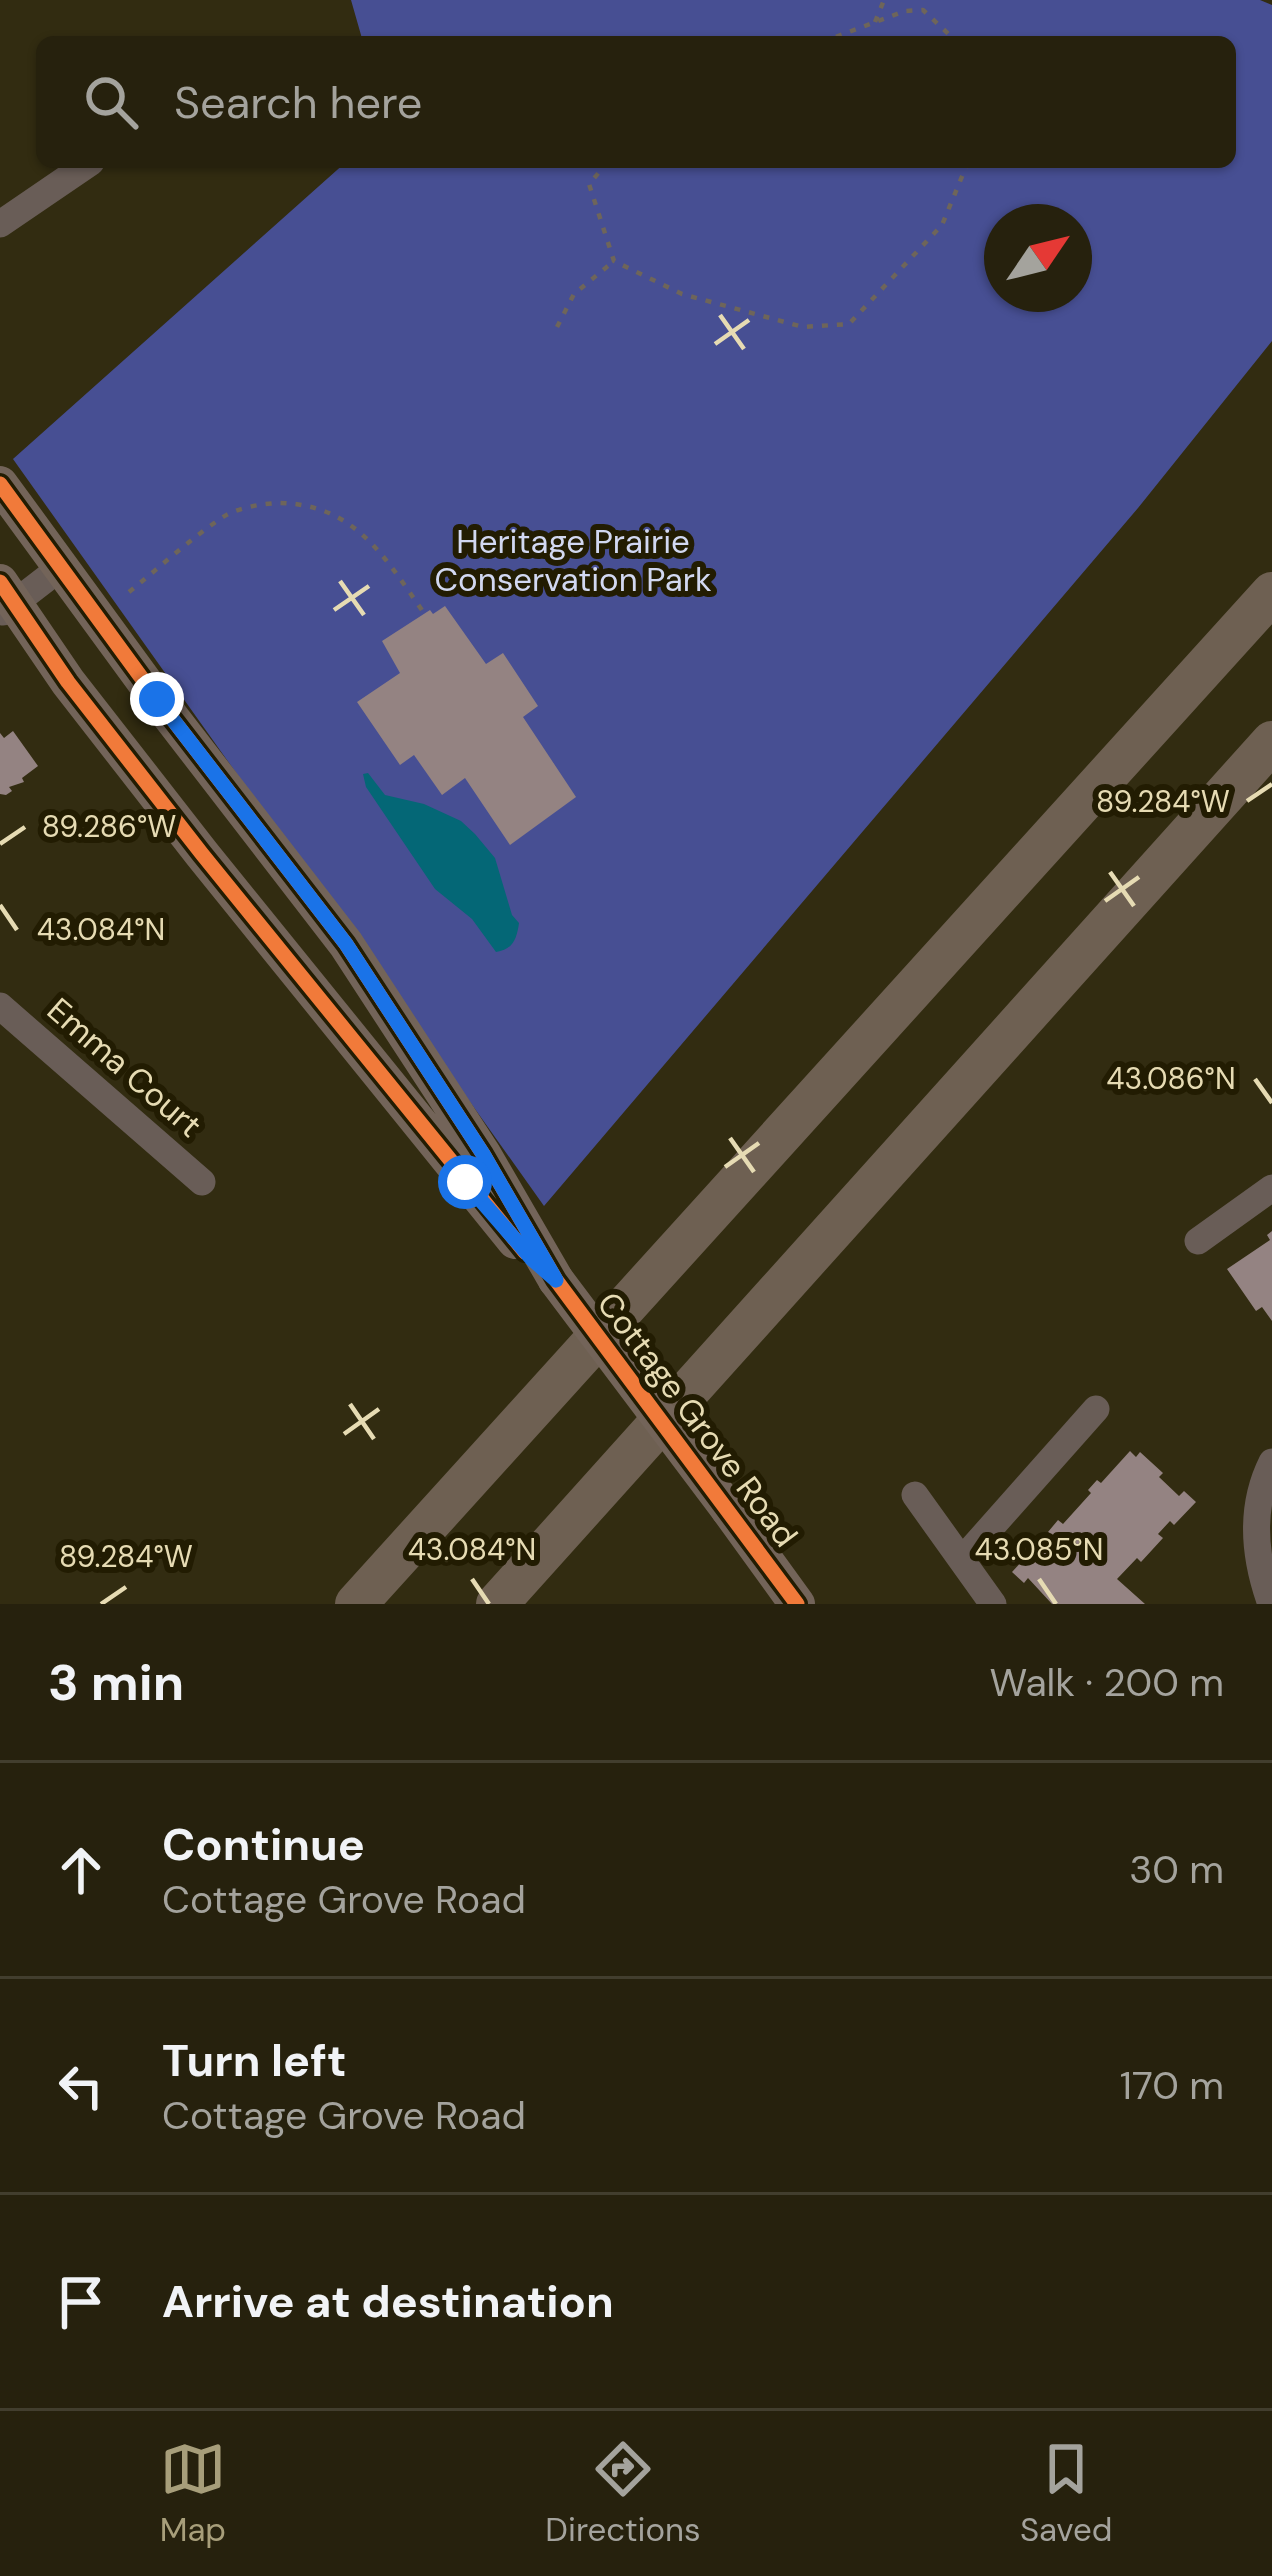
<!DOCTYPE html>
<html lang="en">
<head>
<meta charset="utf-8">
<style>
	:root { --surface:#26210d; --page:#322e1b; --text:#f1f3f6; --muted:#a4a39d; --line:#423e2e; --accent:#a79e7a }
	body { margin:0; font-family:"DM Sans",sans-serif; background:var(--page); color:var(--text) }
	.compass { position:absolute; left:984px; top:204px; width:108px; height:108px; border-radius:50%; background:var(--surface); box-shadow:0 3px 9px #0004; rotate:55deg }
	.stop { position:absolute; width:36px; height:36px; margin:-27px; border:9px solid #1a73e8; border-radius:50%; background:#fff }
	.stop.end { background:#1a73e8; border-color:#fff; box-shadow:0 3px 12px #0008 }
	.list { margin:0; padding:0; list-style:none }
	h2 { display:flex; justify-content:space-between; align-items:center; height:156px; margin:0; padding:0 48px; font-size:51px }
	h2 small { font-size:39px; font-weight:400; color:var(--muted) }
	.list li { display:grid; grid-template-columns:78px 1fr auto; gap:36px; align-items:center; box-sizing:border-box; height:216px; padding:0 48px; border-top:3px solid var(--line) }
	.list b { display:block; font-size:45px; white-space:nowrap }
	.list p { margin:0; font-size:39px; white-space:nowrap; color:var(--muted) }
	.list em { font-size:39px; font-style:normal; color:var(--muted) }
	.icon { flex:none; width:66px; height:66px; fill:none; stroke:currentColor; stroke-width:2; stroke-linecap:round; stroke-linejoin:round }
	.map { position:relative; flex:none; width:1272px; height:1604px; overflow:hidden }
	.search { position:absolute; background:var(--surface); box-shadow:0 3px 9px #0004; left:36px; right:36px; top:36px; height:132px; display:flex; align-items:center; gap:30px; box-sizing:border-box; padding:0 42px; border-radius:18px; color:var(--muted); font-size:45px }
	.sheet { height:804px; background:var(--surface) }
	nav { display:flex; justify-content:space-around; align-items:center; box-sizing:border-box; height:168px; border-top:3px solid var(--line); background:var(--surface); font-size:33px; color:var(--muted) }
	nav a { display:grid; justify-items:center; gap:6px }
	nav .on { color:var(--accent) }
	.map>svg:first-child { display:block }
	.green { fill:#474f93; fill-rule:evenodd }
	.water { fill:#046776 }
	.building { fill:#948382 }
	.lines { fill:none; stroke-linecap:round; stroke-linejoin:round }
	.path { stroke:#6e655a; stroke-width:4.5; stroke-dasharray:6 9; stroke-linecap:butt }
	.minor { stroke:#695d57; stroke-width:27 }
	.major { stroke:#736459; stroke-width:36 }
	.highway { stroke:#6e6052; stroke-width:42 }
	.major-bridge { stroke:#736459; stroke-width:36 }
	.cycleway-casing { stroke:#221c02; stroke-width:22 }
	.cycleway { stroke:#f17a3a; stroke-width:15 }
	.route { stroke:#1a73e8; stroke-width:15 }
	.ticks { fill:none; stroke:#e6dbb3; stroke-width:4.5 }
	.labels { text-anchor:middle; stroke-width:12; stroke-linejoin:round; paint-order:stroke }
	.park-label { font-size:33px; fill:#d2d8f1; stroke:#221c02 }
	.street-label { font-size:33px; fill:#e6dbb3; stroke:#221c02 }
	.ticks-label { font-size:30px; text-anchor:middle; fill:#e6dbb3; stroke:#221c02; stroke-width:12; stroke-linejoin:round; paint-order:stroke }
</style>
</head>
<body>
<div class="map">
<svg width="1272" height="1604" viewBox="0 0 1272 1604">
	<rect width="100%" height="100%" fill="#322c11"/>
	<path class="green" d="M351,0H1260L1272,5V341L1138,508L544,1206L13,459L346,162H1230V42H363ZM1002,222H1074V294H1002Z"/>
	<path class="water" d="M368,773L385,795L424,804L461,821L475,834L495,858L512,915L519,923C517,938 513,950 496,952L472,919L435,889L366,787L363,774Z"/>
	<path class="building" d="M445,606L486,664L503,653L538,706L523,717L576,797L510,845L465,778L442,795L414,755L400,765L357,702L400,673L382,641L430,610L433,614Z
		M13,731L38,766L22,778L24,782L9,787L12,791L6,795L0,794V733L4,738Z
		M1272,1231V1321L1262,1307L1256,1311L1227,1269L1270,1240L1267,1235Z
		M1130,1451L1136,1457L1140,1452L1163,1473L1159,1477L1179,1496L1184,1491L1196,1502L1174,1525L1170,1521L1158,1534L1163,1538L1141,1562L1137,1558L1117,1579L1145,1604H1052L1028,1578L1024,1583L1012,1572L1023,1560L1027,1564L1052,1536L1048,1532L1058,1520L1063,1524L1091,1493L1088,1490L1097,1480L1101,1483Z"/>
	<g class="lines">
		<path class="path" d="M875,22L884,0
			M822,42L905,11L923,10L957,42
			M608,162L589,184L614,261L682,294L803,327L849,324L942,225L968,162
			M557,327L574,294L614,261
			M129,592C160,567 190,539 223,517C237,508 260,504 277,503C354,503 384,556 424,613"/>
		<path class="minor" d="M0,224L91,162
			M3,612L60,568
			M0,1006L202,1182
			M1198,1241L1272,1188
			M915,1495L993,1604
			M962,1560L1096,1409
			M1271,1604C1254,1557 1249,1508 1272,1462"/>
		<path class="major" d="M0,484L157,699L346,944L483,1154L556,1280
			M0,582L68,682L202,854L515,1241
			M729,1510L797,1604"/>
		<path class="highway" d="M356,1604L1272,593
			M497,1604L1272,742"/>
		<path class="major-bridge" d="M556,1280L729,1510"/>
		<defs>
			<path id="cycleway" d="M0,484L157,699L346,944L483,1154L556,1280L797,1604
				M0,582L68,682L202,854L525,1252"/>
		</defs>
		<use href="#cycleway" class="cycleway-casing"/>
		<use href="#cycleway" class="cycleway"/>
	</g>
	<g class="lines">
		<path class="route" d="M157,699L346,944L483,1154L556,1280L532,1259L465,1182"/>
	</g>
	<path class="ticks" d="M720,315L744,349M715,344L749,320M340,581L364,615M334,610L369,586M1247,801L1272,784M0,844L25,827M1110,872L1134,906M1105,901L1139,877M0,905L17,930M1255,1079L1272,1103M730,1138L754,1172M725,1167L759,1143M350,1404L374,1439M344,1434L379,1409M472,1579L489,1604M1039,1579L1056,1604M101,1604L126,1587"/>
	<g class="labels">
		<g class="park-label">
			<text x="573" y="553">Heritage Prairie<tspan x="573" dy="38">Conservation Park</tspan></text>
		</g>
		<g class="street-label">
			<text transform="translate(125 1067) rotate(41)" y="12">Emma Court</text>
			<text transform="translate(698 1419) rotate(53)" y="12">Cottage Grove Road</text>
		</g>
	</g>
	<g class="ticks-label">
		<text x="1163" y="812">89.284°W</text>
		<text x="109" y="837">89.286°W</text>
		<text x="101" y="940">43.084°N</text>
		<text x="1171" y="1089">43.086°N</text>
		<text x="472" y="1560">43.084°N</text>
		<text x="1039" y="1560">43.085°N</text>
		<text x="126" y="1567">89.284°W</text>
	</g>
</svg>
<svg class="compass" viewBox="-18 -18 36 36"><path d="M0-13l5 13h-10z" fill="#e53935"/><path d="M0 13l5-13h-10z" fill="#a4a39d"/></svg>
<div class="stop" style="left:465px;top:1182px"></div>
<div class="stop end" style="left:157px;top:699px"></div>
<div class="search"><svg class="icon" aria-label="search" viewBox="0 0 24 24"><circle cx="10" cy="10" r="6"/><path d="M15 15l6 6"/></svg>Search here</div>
</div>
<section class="sheet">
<h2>3 min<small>Walk · 200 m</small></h2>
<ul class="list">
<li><svg class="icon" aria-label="ahead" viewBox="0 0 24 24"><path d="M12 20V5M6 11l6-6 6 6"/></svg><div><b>Continue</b><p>Cottage Grove Road</p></div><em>30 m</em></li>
<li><svg class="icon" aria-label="left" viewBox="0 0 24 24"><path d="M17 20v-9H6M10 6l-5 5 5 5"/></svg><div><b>Turn left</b><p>Cottage Grove Road</p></div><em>170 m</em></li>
<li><svg class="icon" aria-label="arrive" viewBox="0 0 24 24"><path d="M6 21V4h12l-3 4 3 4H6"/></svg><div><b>Arrive at destination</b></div></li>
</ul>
</section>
<nav>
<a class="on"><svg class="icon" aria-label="map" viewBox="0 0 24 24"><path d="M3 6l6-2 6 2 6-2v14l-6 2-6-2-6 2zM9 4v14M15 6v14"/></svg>Map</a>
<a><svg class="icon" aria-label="directions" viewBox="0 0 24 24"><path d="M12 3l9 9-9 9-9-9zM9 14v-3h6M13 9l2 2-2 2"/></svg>Directions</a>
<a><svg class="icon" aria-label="saved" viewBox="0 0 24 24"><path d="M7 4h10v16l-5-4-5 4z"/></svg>Saved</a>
</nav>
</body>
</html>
